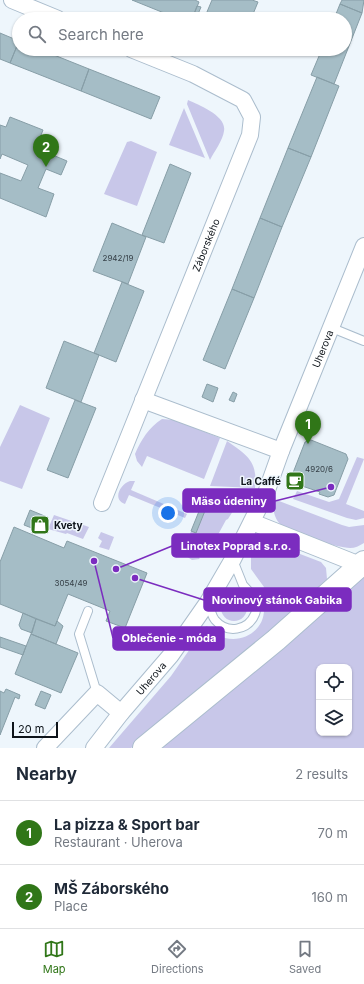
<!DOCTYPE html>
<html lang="en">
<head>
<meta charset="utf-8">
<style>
	:root { --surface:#fff; --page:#f2f2f3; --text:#1f2937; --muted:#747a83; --line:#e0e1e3; --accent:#307618 }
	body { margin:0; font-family:Inter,sans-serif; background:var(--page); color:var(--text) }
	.controls { position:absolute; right:12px; bottom:12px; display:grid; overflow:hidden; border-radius:8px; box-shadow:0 1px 3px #0004 }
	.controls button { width:36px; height:36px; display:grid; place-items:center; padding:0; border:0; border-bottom:1px solid var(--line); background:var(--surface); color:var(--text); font:20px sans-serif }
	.scale { position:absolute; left:12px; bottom:10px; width:46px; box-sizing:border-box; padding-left:4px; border:2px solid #0e141a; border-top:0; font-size:11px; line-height:14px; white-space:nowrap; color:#0e141a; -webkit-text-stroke:3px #eef6fc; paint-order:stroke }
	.you { position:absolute; left:168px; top:513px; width:14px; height:14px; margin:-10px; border:3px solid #fff; border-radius:50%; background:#1a73e8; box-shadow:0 0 0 6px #1a73e833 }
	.badge { display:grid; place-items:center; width:26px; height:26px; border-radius:50%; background:var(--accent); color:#fff; font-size:13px; font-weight:700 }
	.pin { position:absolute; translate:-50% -33px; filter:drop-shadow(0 1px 2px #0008) }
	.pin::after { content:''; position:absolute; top:21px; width:14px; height:12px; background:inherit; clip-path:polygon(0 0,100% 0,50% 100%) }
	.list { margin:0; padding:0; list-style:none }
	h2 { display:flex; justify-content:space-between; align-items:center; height:52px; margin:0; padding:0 16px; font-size:17px }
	h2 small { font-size:13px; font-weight:400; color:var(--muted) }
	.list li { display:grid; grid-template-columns:26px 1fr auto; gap:12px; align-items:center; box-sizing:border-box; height:64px; padding:0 16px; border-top:1px solid var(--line) }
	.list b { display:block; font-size:15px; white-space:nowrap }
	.list p { margin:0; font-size:13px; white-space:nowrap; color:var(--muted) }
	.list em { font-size:13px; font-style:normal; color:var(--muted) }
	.icon { flex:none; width:22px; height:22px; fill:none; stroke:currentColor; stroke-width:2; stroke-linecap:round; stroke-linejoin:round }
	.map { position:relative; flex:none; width:364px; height:748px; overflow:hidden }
	.search { position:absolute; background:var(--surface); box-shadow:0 1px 3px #0004; left:12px; right:12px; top:12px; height:44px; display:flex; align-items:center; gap:10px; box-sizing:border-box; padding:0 14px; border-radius:22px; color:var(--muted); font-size:15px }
	.sheet { height:180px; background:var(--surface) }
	nav { display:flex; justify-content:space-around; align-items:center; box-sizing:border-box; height:56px; border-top:1px solid var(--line); background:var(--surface); font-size:11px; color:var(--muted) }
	nav a { display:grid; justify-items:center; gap:2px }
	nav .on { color:var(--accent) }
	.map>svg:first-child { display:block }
	.green { fill:#c8c7e9; fill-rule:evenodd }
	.building { fill:#a5bdc6; stroke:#879ea7 }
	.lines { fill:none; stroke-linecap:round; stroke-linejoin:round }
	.lane-casing { stroke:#abbdcd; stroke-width:10 }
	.street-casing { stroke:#abbdcd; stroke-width:18 }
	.secondary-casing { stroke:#abbdcd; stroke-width:24 }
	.lane { stroke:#fff; stroke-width:8 }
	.street { stroke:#fff; stroke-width:16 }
	.secondary { stroke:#fff; stroke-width:22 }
	.labels { text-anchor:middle; stroke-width:3; stroke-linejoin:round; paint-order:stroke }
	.number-label { font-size:8px; fill:#343e45 }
	.street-label { font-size:10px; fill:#0e141a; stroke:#eef6fc }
	.poi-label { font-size:10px; font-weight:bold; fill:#0e141a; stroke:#eef6fc; text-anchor:end }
	.leader { fill:none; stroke:#7b2cbf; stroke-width:1.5 }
	.callout-dot { fill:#7b2cbf; stroke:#eef6fc; stroke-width:1.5 }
	.callout { fill:#7b2cbf; stroke:#7b2cbf; stroke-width:1.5 }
	.callout-label { font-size:11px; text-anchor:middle; font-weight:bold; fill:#fff }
</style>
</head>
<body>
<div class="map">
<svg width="364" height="748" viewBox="0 0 364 748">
	<rect width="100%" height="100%" fill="#eef6fc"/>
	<path class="green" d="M188,100C199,105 227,116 224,131C223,140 214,152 210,160L187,104Z
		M184,108L205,158L169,145Z
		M131,141L157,152L137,206L104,194L127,142Z
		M20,405L50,418L22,489L0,481V447Z
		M162,419L175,420L220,438L204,479L147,456L142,467L137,461L135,454C141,440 149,427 162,419Z
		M227,441C247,455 258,461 255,488L210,486Z
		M357,457L364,459L346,504L364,511V518L356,520L347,518L293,499L297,491L329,502L339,499Z
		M130,481H135L131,490L187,514L185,518L129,495L125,504C112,500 120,484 130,481Z
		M211,492L243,495L228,519L226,520L214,542L208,540L199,558L200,559L192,560L183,554L191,531L196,532L211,496Z
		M273,501H279L342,525L349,527L364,525V543C359,546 355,548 350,548C338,548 288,532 280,524C274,518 273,509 273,501Z
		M54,515L89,527L83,539L67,533L66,534L48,529Z
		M101,532L114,537L109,550L99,547L102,541L98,538Z
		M266,541L321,562L326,568L327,579L259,640L131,748H109L171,676L206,626C213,628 217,635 225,638C245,643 265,629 264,608H270L264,587L251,569V556L259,542Z
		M364,569V748H157ZM319,667H349V733H319Z
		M221 608a13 13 0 1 1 26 0a13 13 0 1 1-26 0Z"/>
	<path class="building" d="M132,0H195L199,2L192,19H179Z
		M212,0H252L258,2L251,19H204Z
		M342,0H364L362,13L340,4Z
		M340,4L362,13L334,84L311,75L322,49H345V19H334Z
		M197,6L201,7L196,19H192Z
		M0,33L19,41L10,63L0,59Z
		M19,41V49H39L89,69L81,91L10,63Z
		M89,69L160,97L151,119L81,91Z
		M317,77L339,86L311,157L288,148Z
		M10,117L43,130L36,148L67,161L61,175L46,169L38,188L54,194L46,217L0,198V173L21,181L28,165L2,154L0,159V125L6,127Z
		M288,148L311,157L282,227L260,218Z
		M170,164L191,173L164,243L142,235Z
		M260,218L282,227L254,298L232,289Z
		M112,223L146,237L128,284L93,271Z
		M122,282L144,291L116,362L94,353Z
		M232,289L254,298L225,369L203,360Z
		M64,341L99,355L81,402L46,388Z
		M207,384L218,388L213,402L202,397Z
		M233,392L237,394L234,402L229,400Z
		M75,400L96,408L68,478L47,470Z
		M311,440L346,454L348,459L334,495L328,497L319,494L320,492L293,483L291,478L305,442Z
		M206,494L211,496L196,533L191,531Z
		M30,510L47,517L42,532L24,525Z
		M14,527L64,548L67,541L147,573L125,628L106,621L110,611L68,594L55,626L0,604V562Z
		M23,613L36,619L32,633L21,629L19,625Z
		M36,619L55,626L57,621L63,626L56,644L31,634Z
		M31,634L78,653L61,693L15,674Z
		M0,637L26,646L23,655L0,647Z
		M6,689L20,695L19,699L15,697L0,735V691L4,693Z
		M41,691L51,695L45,709L35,705Z"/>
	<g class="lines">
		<defs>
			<path id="lane" d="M332,328L364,341
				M209,602C210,608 211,615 215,620C227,634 248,631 255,614C257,610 256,604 256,599L243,585L233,560
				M88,611L79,634L97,693"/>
			<g id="street">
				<path d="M12,0L58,19"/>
				<path d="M143,400L281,451"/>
				<path id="s1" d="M102,503L250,135L252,117L243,100L193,74L131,49"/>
				<path d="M252,522L360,565"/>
				<path d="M45,748L97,693L121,713"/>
				<path id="s2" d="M94,748L121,713L171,655L208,602L233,559L266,493L281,451L364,246"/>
			</g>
			<path id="secondary" d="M144,748L276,640L364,562"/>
		</defs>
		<use href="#lane" class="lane-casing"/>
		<use href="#street" class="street-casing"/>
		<use href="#secondary" class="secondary-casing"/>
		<use href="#lane" class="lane"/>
		<use href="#street" class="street"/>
		<use href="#secondary" class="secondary"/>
	</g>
	<defs>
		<symbol id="cafe-square" viewBox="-11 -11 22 22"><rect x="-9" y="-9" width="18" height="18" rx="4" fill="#307618" stroke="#eef6fc"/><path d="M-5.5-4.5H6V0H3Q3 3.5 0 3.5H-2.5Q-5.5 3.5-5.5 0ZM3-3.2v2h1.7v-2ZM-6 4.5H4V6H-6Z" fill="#fff"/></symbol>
		<symbol id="shop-square" viewBox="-11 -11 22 22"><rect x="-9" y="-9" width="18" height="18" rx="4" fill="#307618" stroke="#eef6fc"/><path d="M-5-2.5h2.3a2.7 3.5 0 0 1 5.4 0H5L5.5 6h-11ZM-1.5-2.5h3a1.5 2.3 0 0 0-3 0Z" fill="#fff"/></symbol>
	</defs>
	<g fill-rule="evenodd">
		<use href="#cafe-square" x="284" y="470" width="22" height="22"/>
		<use href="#shop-square" x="29" y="514" width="22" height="22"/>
	</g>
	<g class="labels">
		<g class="number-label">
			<text x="118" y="261">2942/19</text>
			<text x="319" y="472">4920/6</text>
			<text x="71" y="586">3054/49</text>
		</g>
		<g class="street-label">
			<text dy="4" stroke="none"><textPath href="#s1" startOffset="278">Záborského</textPath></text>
			<text dy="4" stroke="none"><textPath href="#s2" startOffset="464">Uherova</textPath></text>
			<text dy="4" stroke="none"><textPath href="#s2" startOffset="90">Uherova</textPath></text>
		</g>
		<g class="poi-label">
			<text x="281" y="485">La Caffé</text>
			<text x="54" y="529" text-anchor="start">Kvety</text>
		</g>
	</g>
	<path class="leader" d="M331 487L275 501M116 569L172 546M135 578L204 600M94 561L113 638"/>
	<g class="callout-dot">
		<circle cx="331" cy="487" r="4"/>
		<circle cx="116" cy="569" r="4"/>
		<circle cx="135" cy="578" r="4"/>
		<circle cx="94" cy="561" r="4"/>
	</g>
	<g class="callout">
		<rect x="183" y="489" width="92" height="23" rx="4"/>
		<rect x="172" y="534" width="127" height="23" rx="4"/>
		<rect x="204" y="588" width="147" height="23" rx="4"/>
		<rect x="113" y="627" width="111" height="23" rx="4"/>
	</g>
	<g class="callout-label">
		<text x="229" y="505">Mäso údeniny</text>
		<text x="236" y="550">Linotex Poprad s.r.o.</text>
		<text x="277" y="604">Novinový stánok Gabika</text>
		<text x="169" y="642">Oblečenie - móda</text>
	</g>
</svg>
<div class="controls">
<button><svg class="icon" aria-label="locate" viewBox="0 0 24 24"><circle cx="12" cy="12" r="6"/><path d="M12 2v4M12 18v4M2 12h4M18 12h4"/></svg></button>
<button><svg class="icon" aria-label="layers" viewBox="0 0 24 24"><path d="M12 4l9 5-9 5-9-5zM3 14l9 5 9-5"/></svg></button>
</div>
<div class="scale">20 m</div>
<div class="you"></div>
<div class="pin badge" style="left:308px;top:444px">1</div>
<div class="pin badge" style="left:46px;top:167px">2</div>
<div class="search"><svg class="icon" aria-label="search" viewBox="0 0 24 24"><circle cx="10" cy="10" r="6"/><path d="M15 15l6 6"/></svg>Search here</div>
</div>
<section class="sheet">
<h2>Nearby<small>2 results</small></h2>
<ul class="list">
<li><span class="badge">1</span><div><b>La pizza &amp; Sport bar</b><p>Restaurant · Uherova</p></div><em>70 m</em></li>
<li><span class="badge">2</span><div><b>MŠ Záborského</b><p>Place</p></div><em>160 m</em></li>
</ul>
</section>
<nav>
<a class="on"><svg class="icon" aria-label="map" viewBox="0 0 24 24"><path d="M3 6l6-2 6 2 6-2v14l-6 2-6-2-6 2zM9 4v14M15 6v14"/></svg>Map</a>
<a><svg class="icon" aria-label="directions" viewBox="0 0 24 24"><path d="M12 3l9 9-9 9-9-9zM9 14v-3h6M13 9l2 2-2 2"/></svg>Directions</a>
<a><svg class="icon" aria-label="saved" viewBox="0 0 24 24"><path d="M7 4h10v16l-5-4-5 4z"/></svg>Saved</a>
</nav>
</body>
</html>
